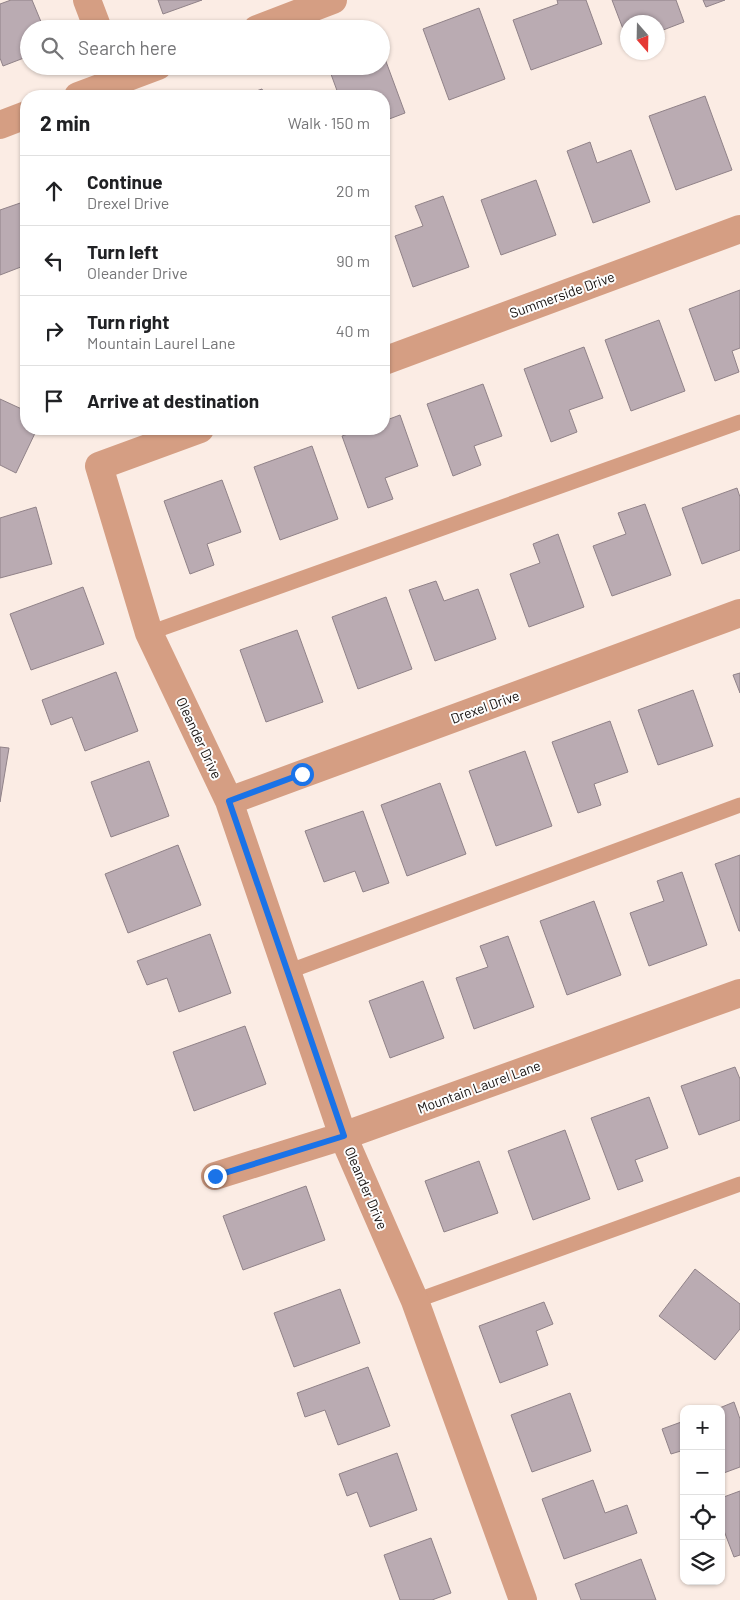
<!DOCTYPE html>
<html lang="en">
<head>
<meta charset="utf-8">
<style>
	:root { --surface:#fff; --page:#f6f6f6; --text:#202124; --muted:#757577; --line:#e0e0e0 }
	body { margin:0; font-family:Barlow,sans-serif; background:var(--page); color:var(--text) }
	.controls { position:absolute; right:15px; bottom:15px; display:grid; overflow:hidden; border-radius:10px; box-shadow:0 1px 4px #0004 }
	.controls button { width:45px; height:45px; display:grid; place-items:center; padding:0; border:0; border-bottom:1px solid var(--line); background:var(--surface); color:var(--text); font:25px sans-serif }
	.compass { position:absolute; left:620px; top:15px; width:45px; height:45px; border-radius:50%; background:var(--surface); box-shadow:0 1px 4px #0004; rotate:160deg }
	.stop { position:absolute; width:15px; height:15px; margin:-11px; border:4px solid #1a73e8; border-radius:50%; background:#fff }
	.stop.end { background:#1a73e8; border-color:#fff; box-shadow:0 1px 5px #0008 }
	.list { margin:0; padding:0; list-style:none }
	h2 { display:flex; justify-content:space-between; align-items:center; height:65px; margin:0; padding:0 20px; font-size:21px }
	h2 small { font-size:16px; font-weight:400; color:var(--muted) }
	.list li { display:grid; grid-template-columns:32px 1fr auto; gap:15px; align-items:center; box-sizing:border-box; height:70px; padding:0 20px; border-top:1px solid var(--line) }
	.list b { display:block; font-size:19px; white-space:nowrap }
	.list p { margin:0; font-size:16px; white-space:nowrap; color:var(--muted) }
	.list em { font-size:16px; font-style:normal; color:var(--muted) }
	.icon { flex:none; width:28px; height:28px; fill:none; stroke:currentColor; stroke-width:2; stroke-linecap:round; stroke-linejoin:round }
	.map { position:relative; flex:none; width:740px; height:1600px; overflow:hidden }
	.search { position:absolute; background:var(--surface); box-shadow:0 1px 4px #0004; left:20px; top:20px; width:370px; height:55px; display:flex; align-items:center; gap:12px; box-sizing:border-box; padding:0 18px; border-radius:28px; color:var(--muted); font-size:19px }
	.panel { position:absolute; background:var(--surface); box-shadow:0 1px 4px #0004; left:20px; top:90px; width:370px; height:345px; border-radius:20px }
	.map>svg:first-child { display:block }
	.building { fill:#baabb2; stroke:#908288 }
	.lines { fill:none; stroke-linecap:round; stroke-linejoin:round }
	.service { stroke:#d59e83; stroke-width:15 }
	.minor { stroke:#d59e83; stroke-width:28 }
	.route { stroke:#1a73e8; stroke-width:6 }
	.labels { text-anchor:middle; stroke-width:4; stroke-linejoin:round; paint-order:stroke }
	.street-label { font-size:14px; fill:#16110f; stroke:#fdfdfd }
</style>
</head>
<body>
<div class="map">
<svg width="740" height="1600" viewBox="0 0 740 1600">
	<rect width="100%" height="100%" fill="#fbece4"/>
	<path class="building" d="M11,0H32L44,29H29V56L3,66L0,58V4Z
		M158,0H202L163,14Z
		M557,0H586L602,44L531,70L513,20L558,4Z
		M612,0H676L684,22L658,32V22H628V42Z
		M703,0H725L706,7Z
		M479,8L505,79L449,100L423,29Z
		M381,48L405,113L384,121V96H339L328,66H381Z
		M262,89L265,96H242Z
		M705,96L732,170L676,190L649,116Z
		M590,142L597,163L631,150L650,202L593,223L567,151Z
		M536,180L556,235L501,255L481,200Z
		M443,196L469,267L413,287L395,236L423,226L415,206Z
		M26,201V265L0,275V210Z
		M740,290V348L732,351L739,372L715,381L689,309Z
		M659,320L685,391L631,411L605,340Z
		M584,347L603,398L569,410L577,432L551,442L524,369Z
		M483,384L502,436L474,446L481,465L453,476L427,404Z
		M0,399L26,411V429H37L16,473L0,465Z
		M400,415L418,466L385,478L393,499L368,508L342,436L363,429H384V421Z
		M312,446L338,519L280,540L254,467Z
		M222,480L241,532L207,544L214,565L190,574L164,501Z
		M737,488L740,497V550L702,564L682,508Z
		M645,504L671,575L612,596L593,546L626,534L618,513Z
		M36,507L52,564L0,578V518Z
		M558,534L584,607L529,627L510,574L540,563L533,544Z
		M436,581L444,601L478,589L496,639L435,661L409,590Z
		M83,587L104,644L31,670L10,614Z
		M386,597L412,669L358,689L332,617Z
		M297,630L323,702L266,722L240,650Z
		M116,672L138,731L85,751L72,717L51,725L42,700Z
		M740,673V693L733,675Z
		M693,690L713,746L658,765L638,710Z
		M610,721L628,772L594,784L601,805L578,813L552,742Z
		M0,747L9,748L0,802Z
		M525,751L552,826L496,846L469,771Z
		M149,761L169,816L111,837L91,782Z
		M440,783L466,854L407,876L381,805Z
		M363,811L389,883L363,892L355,871L324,882L305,831Z
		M178,845L201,905L128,933L105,874Z
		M740,855V931H739L715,864Z
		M682,872L707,945L649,966L630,913L664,901L657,881Z
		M594,901L621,975L567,995L540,921Z
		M210,934L231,993L179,1012L167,978L147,985L137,961Z
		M508,936L534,1007L474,1029L456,978L488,967L480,946Z
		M423,981L444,1038L390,1058L369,1001Z
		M245,1026L266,1084L194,1111L173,1052Z
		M735,1067L740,1079V1120L699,1135L681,1086Z
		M649,1097L668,1148L635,1160L643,1181L618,1190L591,1118Z
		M565,1130L590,1199L533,1220L508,1151Z
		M479,1161L498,1213L444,1232L425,1181Z
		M306,1186L325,1240L243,1270L223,1216Z
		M695,1269L740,1304V1329L715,1360L659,1316Z
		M340,1289L360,1343L294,1367L274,1313Z
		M544,1302L553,1324L536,1331L548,1365L500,1383L479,1326Z
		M368,1367L390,1426L338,1445L325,1410L305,1417L297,1393Z
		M570,1393L591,1451L532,1472L511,1415Z
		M734,1402L740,1419V1467L721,1474V1409H717Z
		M684,1421V1450L671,1454L662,1429Z
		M397,1453L417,1510L370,1527L357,1492L347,1496L339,1474Z
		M593,1480L605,1513L627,1505L637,1533L564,1559L542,1499Z
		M740,1491V1555L734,1557L721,1523V1498Z
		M431,1538L451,1593L432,1600H400L384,1555Z
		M641,1559L656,1600H581L575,1584Z"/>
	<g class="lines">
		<path class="service" d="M149,633L740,422
			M287,972L740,805
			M415,1301L740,1184"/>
		<path class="minor" d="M87,0L98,29
			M257,29L333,0
			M78,96L158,66
			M0,125L26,115
			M384,361L740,229
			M200,429L99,466L149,633L229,801L343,1136L415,1301L523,1600
			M229,801L740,613
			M215,1176L343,1136L740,993"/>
	</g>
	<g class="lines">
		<path class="route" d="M215,1176L344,1136L229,801L302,774"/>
	</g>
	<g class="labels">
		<g class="street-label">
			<text transform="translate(562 295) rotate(-20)" y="5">Summerside Drive</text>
			<text transform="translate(485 707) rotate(-20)" y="5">Drexel Drive</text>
			<text transform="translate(199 738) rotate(65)" y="5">Oleander Drive</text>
			<text transform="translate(479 1087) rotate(-20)" y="5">Mountain Laurel Lane</text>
			<text transform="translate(366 1188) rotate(67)" y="5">Oleander Drive</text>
		</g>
	</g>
</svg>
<div class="controls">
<button>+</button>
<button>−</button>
<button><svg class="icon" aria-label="locate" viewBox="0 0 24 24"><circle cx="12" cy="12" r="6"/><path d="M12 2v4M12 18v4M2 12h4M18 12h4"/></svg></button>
<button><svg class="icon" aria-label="layers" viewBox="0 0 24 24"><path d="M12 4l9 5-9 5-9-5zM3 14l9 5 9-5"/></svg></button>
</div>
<svg class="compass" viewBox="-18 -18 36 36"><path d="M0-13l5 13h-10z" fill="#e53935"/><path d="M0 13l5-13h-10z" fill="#757577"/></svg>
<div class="stop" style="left:302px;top:774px"></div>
<div class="stop end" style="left:215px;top:1176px"></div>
<div class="search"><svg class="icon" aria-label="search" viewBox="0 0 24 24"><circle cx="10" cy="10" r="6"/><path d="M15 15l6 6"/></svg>Search here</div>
<section class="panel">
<h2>2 min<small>Walk · 150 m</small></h2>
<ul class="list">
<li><svg class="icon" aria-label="ahead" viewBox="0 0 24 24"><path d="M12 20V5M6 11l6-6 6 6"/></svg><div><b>Continue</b><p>Drexel Drive</p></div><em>20 m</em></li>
<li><svg class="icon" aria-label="left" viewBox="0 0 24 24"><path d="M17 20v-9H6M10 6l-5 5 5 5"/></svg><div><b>Turn left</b><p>Oleander Drive</p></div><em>90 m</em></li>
<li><svg class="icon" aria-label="right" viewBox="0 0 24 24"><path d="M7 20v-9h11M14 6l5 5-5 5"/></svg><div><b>Turn right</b><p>Mountain Laurel Lane</p></div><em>40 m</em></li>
<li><svg class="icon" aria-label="arrive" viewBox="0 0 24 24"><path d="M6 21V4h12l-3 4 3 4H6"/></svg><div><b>Arrive at destination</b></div></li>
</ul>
</section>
</div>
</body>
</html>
